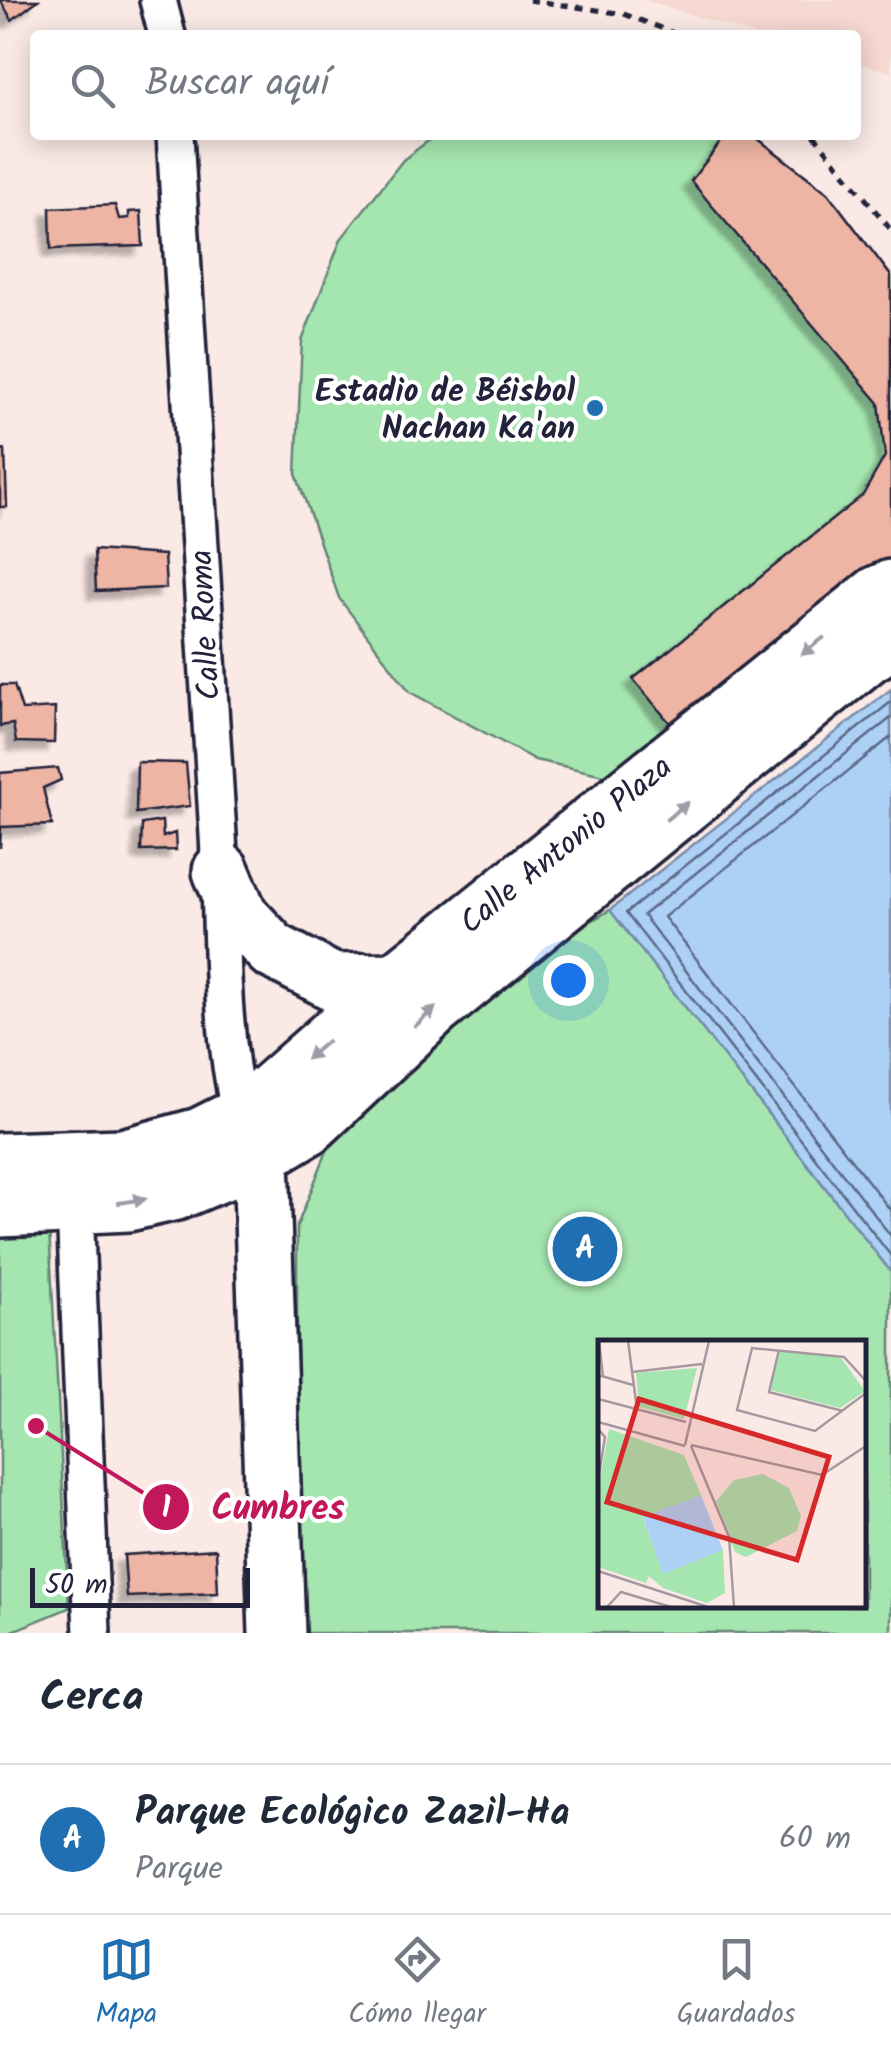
<!DOCTYPE html>
<html lang="es">
<head>
<meta charset="utf-8">
<style>
	:root { --surface:#fff; --page:#f2f2f3; --text:#1f2937; --muted:#747a83; --line:#e0e1e3; --accent:#1f6fb2 }
	body { margin:0; font-family:Kalam,sans-serif; background:var(--page); color:var(--text) }
	.scale { position:absolute; left:30px; bottom:25px; width:220px; box-sizing:border-box; padding-left:10px; border:5px solid #22223b; border-top:0; font-size:28px; line-height:35px; white-space:nowrap; color:#22223b; -webkit-text-stroke:8px #fff; paint-order:stroke }
	.you { position:absolute; left:568px; top:980px; width:35px; height:35px; margin:-25px; border:8px solid #fff; border-radius:50%; background:#1a73e8; box-shadow:0 0 0 15px #1a73e833 }
	.badge { display:grid; place-items:center; width:65px; height:65px; border-radius:50%; background:var(--accent); color:#fff; font-size:32px; font-weight:700 }
	.pin { position:absolute; translate:-50% -50%; border:5px solid #fff; box-shadow:0 2px 10px #0006 }
	.list { margin:0; padding:0; list-style:none }
	h2 { display:flex; justify-content:space-between; align-items:center; height:130px; margin:0; padding:0 40px; font-size:42px }
	h2 small { font-size:32px; font-weight:400; color:var(--muted) }
	.list li { display:grid; grid-template-columns:65px 1fr auto; gap:30px; align-items:center; box-sizing:border-box; height:150px; padding:0 40px; border-top:2px solid var(--line) }
	.list b { display:block; font-size:38px; white-space:nowrap }
	.list p { margin:0; font-size:32px; white-space:nowrap; color:var(--muted) }
	.list em { font-size:32px; font-style:normal; color:var(--muted) }
	.icon { flex:none; width:55px; height:55px; fill:none; stroke:currentColor; stroke-width:2; stroke-linecap:round; stroke-linejoin:round }
	.map { position:relative; flex:none; width:891px; height:1633px; overflow:hidden }
	.search { position:absolute; background:var(--surface); box-shadow:0 5px 25px #0003; left:30px; right:30px; top:30px; height:110px; display:flex; align-items:center; gap:25px; box-sizing:border-box; padding:0 35px; border-radius:10px; color:var(--muted); font-size:38px }
	.sheet { height:280px; background:var(--surface) }
	nav { display:flex; justify-content:space-around; align-items:center; box-sizing:border-box; height:140px; border-top:2px solid var(--line); background:var(--surface); font-size:28px; color:var(--muted) }
	nav a { display:grid; justify-items:center; gap:5px }
	nav .on { color:var(--accent) }
	.map>svg:first-child { display:block }
	.built { fill:#f6d9d1 }
	.green { fill:#a5e6b0; stroke:#648476; stroke-width:2.5; fill-rule:evenodd }
	.water { fill:#add1f5; stroke:#758bab; stroke-width:2.5 }
	.lines { fill:none; stroke-linecap:round; stroke-linejoin:round }
	.shore { stroke:#5a6885; stroke-width:2.5 }
	.building { fill:#eeb5a4; stroke:#22223b; stroke-width:2.5; filter:url(#shadow) }
	.minor-casing { stroke:#22223b; stroke-width:42 }
	.primary-casing { stroke:#22223b; stroke-width:62 }
	.path { stroke:#22223b; stroke-width:5; stroke-dasharray:8 8; stroke-linecap:butt }
	.minor { stroke:#fff; stroke-width:35 }
	.primary { stroke:#fff; stroke-width:55 }
	.oneway { fill:#9c9ca7 }
	.poi-dot { fill:#1f6fb2; stroke:#fff; stroke-width:4 }
	.labels { text-anchor:middle; stroke-width:8; stroke-linejoin:round; paint-order:stroke }
	.poi-label { font-size:32px; font-weight:bold; fill:#22223b; stroke:#fff; text-anchor:end }
	.street-label { font-size:32px; fill:#22223b; stroke:#fff }
	.inset-road { fill:none; stroke:#a499a0; stroke-width:2.5 }
	.view { fill:#d62828; fill-opacity:0.15; stroke:#d62828; stroke-width:5 }
	.inset-edge { fill:none; stroke:#22223b; stroke-width:5 }
	.leader { fill:none; stroke:#c2185b; stroke-width:4 }
	.callout-dot { fill:#c2185b; stroke:#fff; stroke-width:4 }
	.mark-label { font-size:30px; text-anchor:middle; font-weight:bold; fill:#fff }
	.callout-label { font-size:35px; text-anchor:middle; font-weight:bold; fill:#c2185b; stroke:#fff; stroke-width:8; stroke-linejoin:round; paint-order:stroke }
</style>
</head>
<body>
<div class="map">
<svg width="891" height="1633" viewBox="0 0 891 1633">
	<defs>
		<filter id="shadow"><feDropShadow dx="-8" dy="8" stdDeviation="2.5" flood-color="#0004"/></filter>
	</defs>
	<rect width="100%" height="100%" fill="#fae9e4"/>
	<filter id="ink" filterUnits="userSpaceOnUse"><feTurbulence type="fractalNoise" baseFrequency=".01" numOctaves="2"/><feDisplacementMap in="SourceGraphic" scale="20" xChannelSelector="R" yChannelSelector="G"/><feConvolveMatrix kernelMatrix="1 2 1 2 8 2 1 2 1" color-interpolation-filters="sRGB"/></filter>
	<g filter="url(#ink)">
		<path class="built" d="M645,0H891V72L856,63V35H755Z"/>
		<path class="green" d="M436,135H753L828,193L891,276V572L622,779L535,760L410,692L339,598L296,474L302,341L341,239L403,160Z
			M610,910L891,1272V1633H304L297,1458V1226L331,1141L507,971ZM601,1343H864V1606H601Z
			M49,1228L69,1608L8,1633H0V1230Z"/>
		<path class="water" d="M891,689V1272L610,910Z"/>
		<g class="lines">
			<path class="shore" d="M891,702L626,913L891,1256
				M891,718L643,915L891,1236
				M891,737L664,917L891,1211"/>
		</g>
		<path class="building" d="M0,0H38L12,20Z
			M726,135H753L828,193L891,276V572L680,735L633,679L863,495L885,456L879,403L691,181Z
			M115,205L119,219L129,218V212L141,211L143,246L51,249L50,208Z
			M5,450L7,507H0V451Z
			M94,550L164,555L166,588L96,591Z
			M0,685H14L22,710L55,708L54,743L16,742L13,724L0,726Z
			M137,762L186,763L190,806L136,813Z
			M58,768L61,780L43,788L52,825L1,827L0,848V773Z
			M162,821L163,837L175,833L176,850L141,851L142,824Z
			M216,1549L218,1593L127,1597L124,1555Z"/>
		<g class="lines">
			<defs>
				<path id="minor" d="M158,0L167,35
					M175,135C189,363 201,591 217,819C224,918 217,1016 240,1114
					M75,1206L92,1633"/>
				<path id="primary" d="M221,871L240,916L272,950L333,982L396,981
					M248,1111L396,981L878,594L891,588
					M273,1148L308,1127L434,1009L867,656L891,641
					M261,1158L277,1633
					M0,1161L123,1157L200,1136L234,1119
					M0,1209L128,1203L176,1192L252,1160"/>
			</defs>
			<use href="#minor" class="minor-casing"/>
			<use href="#primary" class="primary-casing"/>
			<path class="path" d="M529,0L624,14L679,35
				M814,135L891,230"/>
			<use href="#minor" class="minor"/>
			<use href="#primary" class="primary"/>
		</g>
		<defs><path id="oneway-solid" d="M-6-.8H1V-3.2L6.5 0L1 3.2V.8H-6Z" transform="scale(2.5)"/></defs>
		<g class="oneway">
			<use href="#oneway-solid" transform="translate(813 646) rotate(142)"/>
			<use href="#oneway-solid" transform="translate(677 811) rotate(-39)"/>
			<use href="#oneway-solid" transform="translate(425 1017) rotate(-43)"/>
			<use href="#oneway-solid" transform="translate(317 1050) rotate(139)"/>
			<use href="#oneway-solid" transform="translate(132 1201) rotate(-9)"/>
		</g>
	</g>
	<circle class="poi-dot" cx="595" cy="408" r="10"/>
	<g class="labels">
		<g class="poi-label">
			<text x="575" y="401">Estadio de Béisbol<tspan x="575" dy="37">Nachan Ka'an</tspan></text>
		</g>
		<g class="street-label">
			<text transform="translate(204 625) rotate(-93)" y="11">Calle Roma</text>
			<text transform="translate(565 844) rotate(-39)" y="11">Calle Antonio Plaza</text>
		</g>
	</g>
	<g transform="translate(598 1340)">
		<rect width="268" height="268" fill="#fae9e4"/>
		<path d="M182,11L243,18L267,51L242,68L172,50ZM99,28L86,79L41,67L38,33ZM11,89L86,115L103,155L45,178L65,233L125,210L127,253L109,263L65,248L51,236L48,243L0,227V151ZM165,134L191,148L203,176L199,191L148,217L137,212L118,161L136,140Z" fill="#a5e6b0"/>
		<path d="M103,155L125,210L65,234L45,177Z" fill="#add1f5"/>
		<path class="inset-road" d="M1,1L5,37M30,1L39,69M181,10L171,52L245,71M34,32L104,24M0,35L35,45M268,41L246,17L154,8L139,70L217,91L268,53M0,59L88,82M0,82L87,106M0,89L7,97L0,142M87,105L111,1M93,105L224,135L268,106M93,106L131,197L136,267M0,231L110,267M9,267L23,252L73,267"/>
		<path class="view" d="M41,59L231,117L199,220L9,162Z"/>
		<rect width="268" height="268" class="inset-edge"/>
	</g>
	<path class="leader" d="M36 1426L166 1507"/>
	<g class="callout-dot">
		<circle cx="36" cy="1426" r="10"/>
		<circle cx="166" cy="1507" r="25"/>
	</g>
	<g class="mark-label">
		<text x="166" y="1517">1</text>
	</g>
	<g class="callout-label">
		<text x="278" y="1519">Cumbres</text>
	</g>
</svg>
<div class="scale">50 m</div>
<div class="you"></div>
<div class="pin badge" style="left:585px;top:1249px">A</div>
<div class="search"><svg class="icon" aria-label="search" viewBox="0 0 24 24"><circle cx="10" cy="10" r="6"/><path d="M15 15l6 6"/></svg>Buscar aquí</div>
</div>
<section class="sheet">
<h2>Cerca<small></small></h2>
<ul class="list">
<li><span class="badge">A</span><div><b>Parque Ecológico Zazil-Ha</b><p>Parque</p></div><em>60 m</em></li>
</ul>
</section>
<nav>
<a class="on"><svg class="icon" aria-label="map" viewBox="0 0 24 24"><path d="M3 6l6-2 6 2 6-2v14l-6 2-6-2-6 2zM9 4v14M15 6v14"/></svg>Mapa</a>
<a><svg class="icon" aria-label="directions" viewBox="0 0 24 24"><path d="M12 3l9 9-9 9-9-9zM9 14v-3h6M13 9l2 2-2 2"/></svg>Cómo llegar</a>
<a><svg class="icon" aria-label="saved" viewBox="0 0 24 24"><path d="M7 4h10v16l-5-4-5 4z"/></svg>Guardados</a>
</nav>
</body>
</html>
